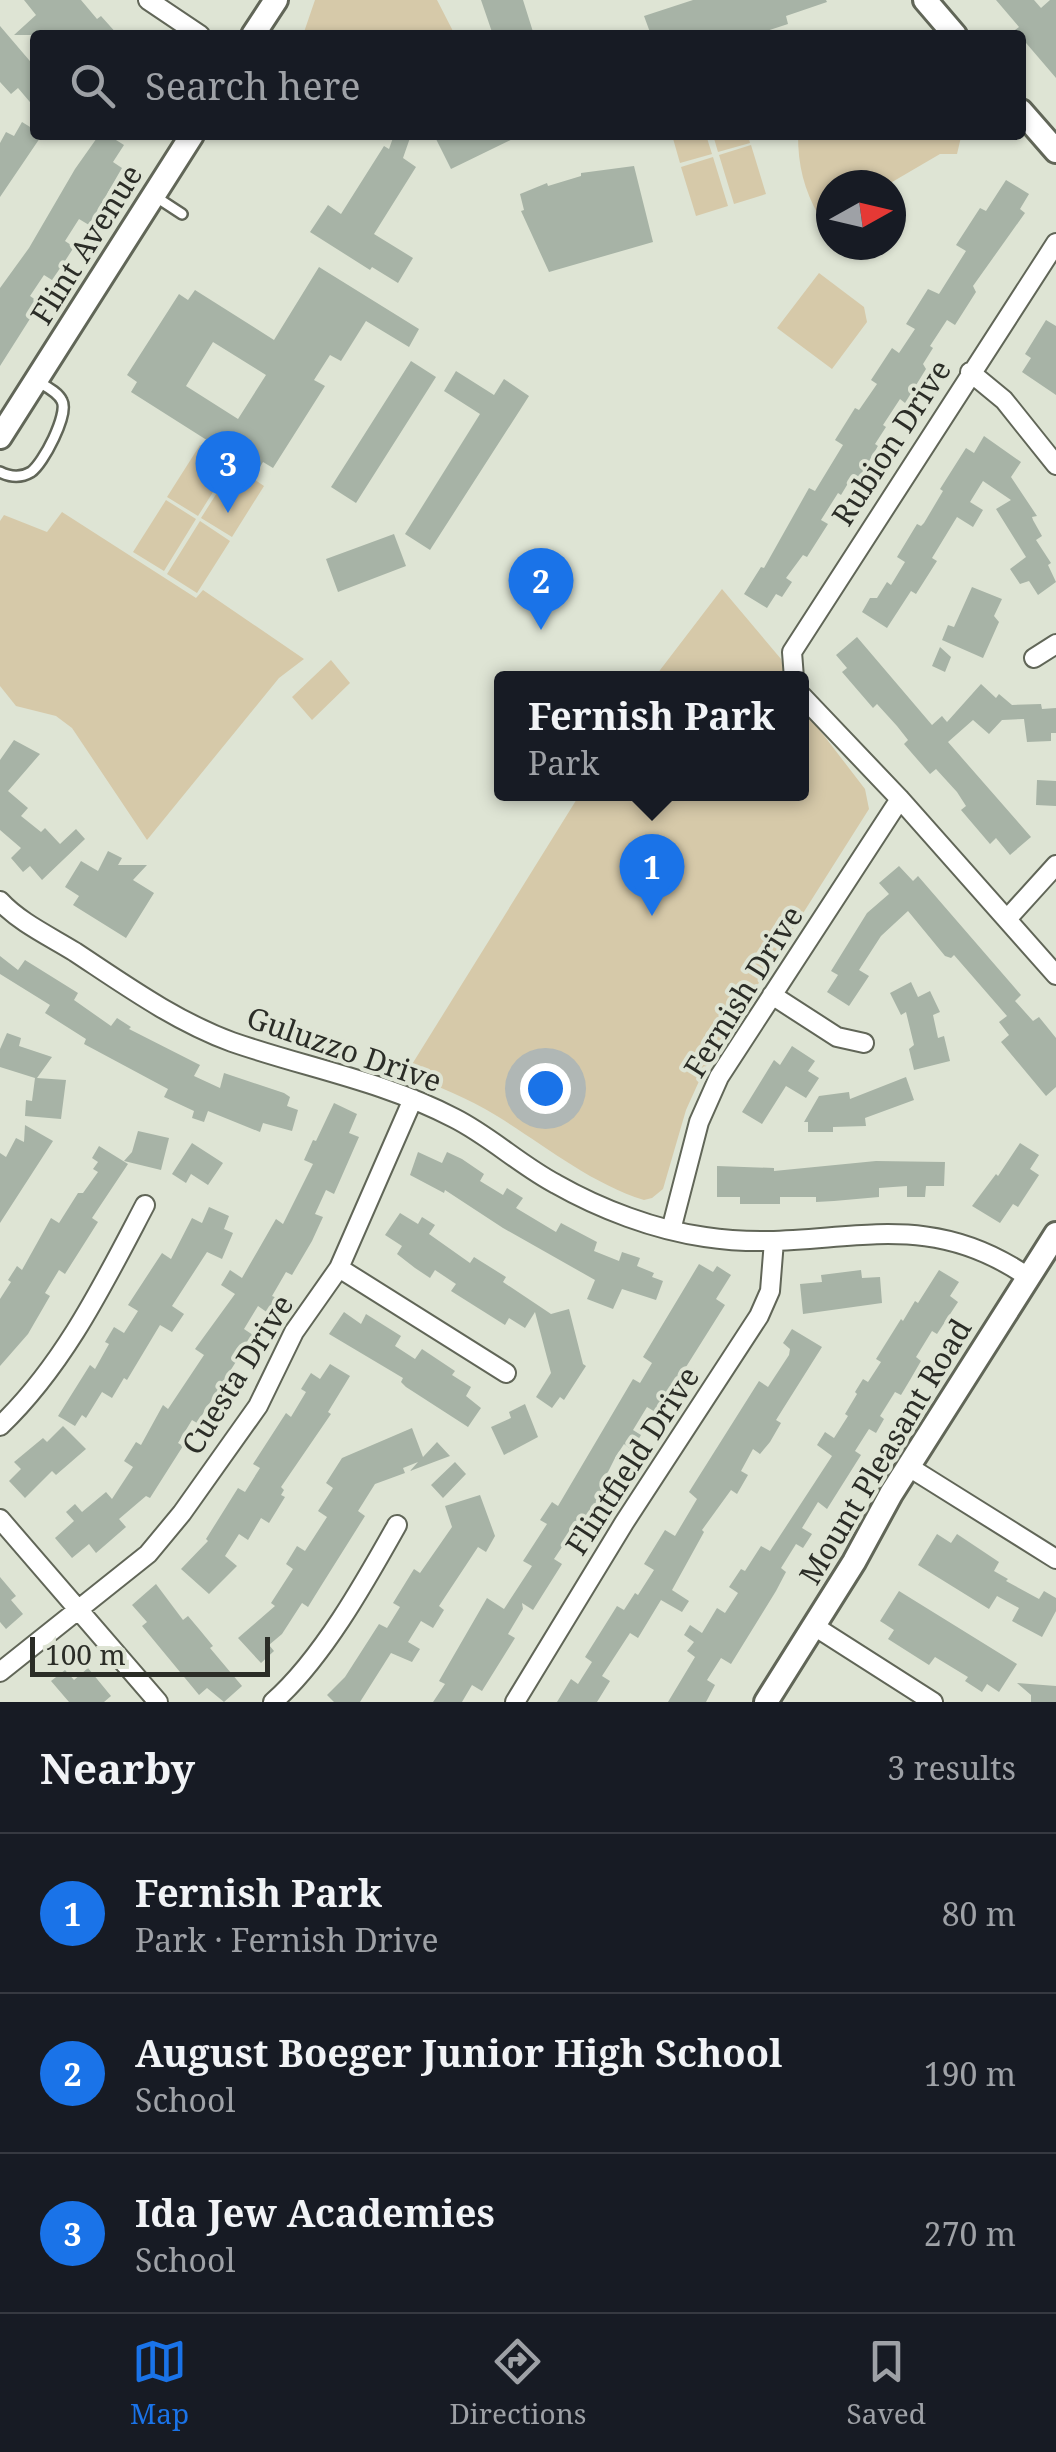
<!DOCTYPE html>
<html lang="en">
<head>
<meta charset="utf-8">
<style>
	:root { --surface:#171b24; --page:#20242c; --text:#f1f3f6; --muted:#9ea1a6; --line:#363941; --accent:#1a73e8 }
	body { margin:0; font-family:"Noto Serif",serif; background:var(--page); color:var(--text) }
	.compass { position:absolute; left:816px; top:170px; width:90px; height:90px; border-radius:50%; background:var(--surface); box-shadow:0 2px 8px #0004; rotate:82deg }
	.scale { position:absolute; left:30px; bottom:25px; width:240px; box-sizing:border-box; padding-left:10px; border:5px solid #2b2d27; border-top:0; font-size:28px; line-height:35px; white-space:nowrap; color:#2b2d27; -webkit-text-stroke:8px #dee4d4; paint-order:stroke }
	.you { position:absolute; left:545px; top:1088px; width:35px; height:35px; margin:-25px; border:8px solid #fff; border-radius:50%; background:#1a73e8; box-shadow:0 0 0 15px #1a73e833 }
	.badge { display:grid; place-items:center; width:65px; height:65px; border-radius:50%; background:var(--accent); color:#fff; font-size:32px; font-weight:700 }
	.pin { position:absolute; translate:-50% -82px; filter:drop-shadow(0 2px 5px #0008) }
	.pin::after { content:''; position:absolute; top:52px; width:35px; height:30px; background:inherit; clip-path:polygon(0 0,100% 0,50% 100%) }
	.popup { position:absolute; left:494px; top:671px; width:315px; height:130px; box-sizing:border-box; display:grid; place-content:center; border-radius:10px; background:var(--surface); filter:drop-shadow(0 2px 8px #0005); font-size:32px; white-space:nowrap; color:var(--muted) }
	.popup b { font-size:38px; color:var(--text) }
	.popup::after { content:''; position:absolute; left:50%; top:100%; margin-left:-20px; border:20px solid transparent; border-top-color:var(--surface) }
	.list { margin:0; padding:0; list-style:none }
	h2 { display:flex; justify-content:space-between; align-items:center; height:130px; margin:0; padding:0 40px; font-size:42px }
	h2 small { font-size:32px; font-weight:400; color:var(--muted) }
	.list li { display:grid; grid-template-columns:65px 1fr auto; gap:30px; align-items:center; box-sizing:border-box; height:160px; padding:0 40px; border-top:2px solid var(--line) }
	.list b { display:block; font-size:38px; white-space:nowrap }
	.list p { margin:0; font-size:32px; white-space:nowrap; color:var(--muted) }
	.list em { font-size:32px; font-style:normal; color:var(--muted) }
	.icon { flex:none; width:55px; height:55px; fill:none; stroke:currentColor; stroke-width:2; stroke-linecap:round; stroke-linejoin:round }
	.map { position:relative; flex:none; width:1056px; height:1702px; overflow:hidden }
	.search { position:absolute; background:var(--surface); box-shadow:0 2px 8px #0004; left:30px; right:30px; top:30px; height:110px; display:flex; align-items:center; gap:25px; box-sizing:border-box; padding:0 35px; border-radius:10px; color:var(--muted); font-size:38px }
	.sheet { height:610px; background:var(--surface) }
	nav { display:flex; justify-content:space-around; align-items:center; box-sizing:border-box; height:140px; border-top:2px solid var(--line); background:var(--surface); font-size:28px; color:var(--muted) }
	nav a { display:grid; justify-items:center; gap:5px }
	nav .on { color:var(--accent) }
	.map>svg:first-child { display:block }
	.green { fill:#d6c9a9 }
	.building { fill:#a7b3a6; fill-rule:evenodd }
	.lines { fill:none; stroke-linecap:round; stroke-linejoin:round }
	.service-casing { stroke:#616658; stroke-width:14 }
	.minor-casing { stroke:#616658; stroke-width:22 }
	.tertiary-casing { stroke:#616658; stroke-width:28 }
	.service { stroke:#fff; stroke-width:9 }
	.minor { stroke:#fff; stroke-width:18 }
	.tertiary { stroke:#fff; stroke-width:22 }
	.labels { text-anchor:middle; stroke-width:8; stroke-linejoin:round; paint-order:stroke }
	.street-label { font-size:30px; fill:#2b2d27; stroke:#dee4d4 }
</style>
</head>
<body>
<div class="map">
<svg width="1056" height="1702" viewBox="0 0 1056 1702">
	<rect width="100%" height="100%" fill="#dee4d4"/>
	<path class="green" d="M315,0H437L455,35H303Z
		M672,135H706L712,154L680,163Z
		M713,135H748L750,143L718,152Z
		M798,135H959L961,137L957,154H940L887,185H831V211L819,216C804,190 798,165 798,135Z
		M751,145L766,194L734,204L719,155Z
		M713,157L728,206L696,216L681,167Z
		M819,273L864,307L867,322L832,369L777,328Z
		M200,445L230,465L198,516L167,497Z
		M234,466L264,486L232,537L201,518Z
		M166,500L196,519L164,571L133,552Z
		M62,512L196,598L203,590L304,659L279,678L147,840L72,728L56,716L16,706L0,686V521L4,515L47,532Z
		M200,521L230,541L197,593L167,574Z
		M722,589L781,659L786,678H654Z
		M331,660L350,683L312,720L292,697Z
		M802,707L865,789L869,809L705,1068L686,1110L663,1189L652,1198L644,1200C590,1183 544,1145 497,1116C468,1098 437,1086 406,1074L580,794H802Z"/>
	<path class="building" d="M24,0H81L97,19L101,16L118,35H14L36,15Z
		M481,0H523L534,35H493Z
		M693,0H826L827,2L786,16L788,24L754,35H651L644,16Z
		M996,0H1034L1041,8L1050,0H1056V78L1015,30L1019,27Z
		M0,26L35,67V108L18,88L11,94L0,82Z
		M22,122L35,130V135H42L0,197V143L6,132L14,136Z
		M99,135H108L124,145L113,162L122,168L89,225L79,219L65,241L74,247L65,261L52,280L44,275L30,296L40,303L0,366V288L29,248L75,169Z
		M394,135H411L403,158L416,167L374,234L413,258L398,283L372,267L370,270L310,232L328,205L341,214L384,146L389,149Z
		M434,135H521L451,169Z
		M634,166L653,242L549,272L521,211L524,210L520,194L547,183L548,186L581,176V173Z
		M1006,180L1029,194L1020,209L1025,213L973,286L976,292L955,325L947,320L930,346L933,348L923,364L926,369L905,403L900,399L883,425L886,427L875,444L878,446L858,480H850L841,495L838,493L821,520L828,524L807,557L803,555L786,578L792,582L782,597L776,594L767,608L744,594L761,567L764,568L809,488L815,491L843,445L835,440L855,408L859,410L877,384L871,380L892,348L899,353L915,329L906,324L928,289L939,294L966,251L956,245L980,208L986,211Z
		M319,267L419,329L409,347L366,321L341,361L330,355L314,380L325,386L273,468L263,462L257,472L131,392L137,382L127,375L179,294L188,300L195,290L274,340ZM213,342L266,375L238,419L186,386Z
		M1046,320L1056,326V395L1022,372L1031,358L1025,354Z
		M411,361L436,377L356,503L331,487Z
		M456,371L494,395L504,379L529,396L430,550L405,534L480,414L444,391Z
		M984,436L1021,462L1011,477L1037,516L1032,517L1033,520L1042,536L1036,540L1051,563L1048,565L1056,582L1038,595L1029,581L1020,584L1010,569L1026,557L996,509L1011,500L983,481L970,502L983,510L973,527L957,517L932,558L937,561L916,594L911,591L887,628L862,612L870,598H877L887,582L891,585L905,562L897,557L917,524L921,526L924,523L943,491L940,489L966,448L974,453Z
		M394,534L406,566L338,592L326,559Z
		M972,587L1002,599L994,616L999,622L983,658L942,640L948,625L954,627Z
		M857,637L932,725L942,716L947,722L981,684L996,698L999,694L1012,705L1041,704L1042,709L1056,708V733H1051V741L1027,742L1024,719L1002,720L989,734L973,720L948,742L1031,837L1010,855L996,838L990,844L961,810L966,806L957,792L936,769L930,774L904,744L908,740L897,726L877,704L873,708L842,672L847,668L836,655Z
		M940,647L951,657L945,672L932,666Z
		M14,740L40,754L8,791L28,808L21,816L41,832L45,828L60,844L76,829L85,839L42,880L30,866L23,872L11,858L21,848L0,830V760Z
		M1037,780L1056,781V806L1036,805Z
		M108,851L122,858L118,865H147L133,880L154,893L126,938L73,905L79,896L65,887L81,861L98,871Z
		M899,866L913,881L918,876L1021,995L1015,1001L1033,1021L1039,1017L1056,1038V1087L1046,1096L1001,1042L1009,1035L999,1022L1007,1016L954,955L951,958L945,956L908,911L881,936L859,970L869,976L849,1006L827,992L838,975L831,971L844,950L867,913L889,894L879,883Z
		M0,956L18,970L25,960L78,993L74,1000L111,1026L117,1018L131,1027L129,1029L200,1065L194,1076L220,1088L224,1073L284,1093L290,1097L287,1106L298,1110L292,1131L263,1123L260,1132L208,1111L204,1122L192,1118L194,1111L164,1097L168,1089L84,1044L86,1039L45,1013L50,1005L0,974Z
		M911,982L918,997L930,991L940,1012L933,1015L938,1038L944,1036L950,1061L914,1070L909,1049L914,1045L906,1012L901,1015L890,993Z
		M7,1033L21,1038L19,1046L52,1057L37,1078L66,1080L61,1119L25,1116L26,1100L32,1101L35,1078L0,1067V1049Z
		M792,1046L815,1061L808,1071L819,1078L806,1098L786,1086L762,1124L742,1112L774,1060L780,1065Z
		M906,1077L914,1100L865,1118L866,1126L833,1127V1132H808V1122H804L819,1096L849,1092L850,1099Z
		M334,1103L357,1114L349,1133L359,1137L334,1194L326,1190L315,1214L323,1217L312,1241L292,1275L286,1272L272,1296L277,1298L268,1313L258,1306L244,1329L253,1335L197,1423L192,1420L178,1443L183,1446L150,1498L146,1496L119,1519L126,1527L96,1553L89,1544L72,1558L55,1538L74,1521L66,1512L75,1504L82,1512L106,1492L112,1499L133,1467L124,1461L136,1442L141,1445L163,1405L168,1409L204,1355L195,1349L235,1294L221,1285L230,1270L242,1278L276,1219L283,1224L313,1164L304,1160L313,1140L316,1141Z
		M25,1125L53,1141L0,1223V1153L6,1157L16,1138L24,1142Z
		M138,1131L169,1138L161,1170L124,1161L132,1152Z
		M192,1143L223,1163L208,1185L191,1174L186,1183L172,1174Z
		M1020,1143L1039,1155L1030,1169L1039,1175L1018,1207L1013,1204L1000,1223L972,1206L996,1174L998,1176Z
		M99,1146L128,1164L92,1218L98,1222L65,1274L59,1270L45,1293L50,1296L28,1334L0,1366V1299L11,1282L8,1280L17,1266L22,1270L51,1218L59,1223L78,1193H83L98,1172L93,1169L98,1162L92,1158Z
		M418,1152L442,1163L447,1152L462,1159L484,1174L480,1181L503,1195L507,1188L523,1198L516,1208L556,1232L561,1223L597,1242L594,1251L619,1261L622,1252L640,1258L637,1266L654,1273L652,1277L663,1281L656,1300L622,1289L613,1309L587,1299L595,1280L503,1228L445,1190L444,1193L410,1175Z
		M876,1161L945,1162L944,1186H926L925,1197H907V1186L879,1188V1197L834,1201L816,1202V1197H780V1204H740V1197H717V1166L774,1168V1171Z
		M209,1207L229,1216L224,1229L233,1233L222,1259L207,1252L172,1306L184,1314L172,1332L160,1325L127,1380L124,1378L112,1398L102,1392L86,1418L82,1415L75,1426L58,1416L90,1365L95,1369L109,1344L105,1342L114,1327L124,1333L138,1311L128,1305L162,1253L171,1259L192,1218L202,1223Z
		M400,1213L418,1224L422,1217L435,1225L429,1234L470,1263L474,1257L506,1277L503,1282L551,1314L569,1309L583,1364L586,1366L564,1400L560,1397L552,1408L536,1397L551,1373L535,1312L525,1328L509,1318L505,1325L451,1291L456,1284L435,1270L430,1278L415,1268L397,1254L402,1246L385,1235Z
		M699,1264L713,1272L717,1266L731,1275L716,1299L725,1305L657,1413L647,1407L633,1430L641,1435L632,1450L624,1444L615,1458L601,1486L609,1490L575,1542L568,1538L554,1559L562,1564L533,1610L522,1603L523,1609L508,1634L515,1638L482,1691L472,1685L462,1702H433L445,1684L439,1681L487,1598L504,1609L532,1566L523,1561L547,1524L540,1520L552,1502L558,1506L633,1379L640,1383L652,1363L643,1357Z
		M861,1270L862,1278L880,1277L882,1303L803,1314L800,1284L822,1282L821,1275Z
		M939,1270L959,1282L950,1296L958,1302L937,1334L932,1331L916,1357L921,1361L910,1380L901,1395L895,1392L880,1416L884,1419L876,1433L869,1429L855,1451L861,1455L827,1509L818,1502L802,1528L812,1534L803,1548L796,1544L781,1568L786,1572L776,1591L731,1664L721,1658L707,1680L715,1685L706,1702H668L695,1657L687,1651L694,1642L684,1635L690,1625L702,1633L717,1608L725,1613L738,1593L729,1587L741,1569L745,1571L761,1546L770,1551L832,1456L817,1445L825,1432L834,1438L848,1416L845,1414L857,1394L855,1392L863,1379L868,1382L881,1362L876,1359L901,1319L903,1321L915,1301L918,1303Z
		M344,1312L361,1324L366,1314L401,1336L395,1346L415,1359L422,1349L455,1371L452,1375L471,1387L466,1396L481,1408L468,1427L406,1387L401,1382L403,1378L329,1334Z
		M792,1329L822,1347L776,1420L781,1423L770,1442L760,1454L753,1449L741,1471L748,1475L737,1494L731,1490L702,1530L704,1532L672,1590L689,1601L682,1612L661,1600L638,1638L630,1633L602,1676L610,1681L597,1702H557L571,1679L578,1684L592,1662L585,1657L617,1606L624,1610L635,1593L638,1595L654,1570L644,1564L665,1530L675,1536L697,1499L689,1492L759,1381L768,1387L789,1355L790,1349L783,1343Z
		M330,1364L350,1376L328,1412L331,1414L281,1487L284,1490L281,1495L285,1497L269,1523L261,1518L248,1540L239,1534L225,1556L237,1566L209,1594L181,1569L208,1541L206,1539L238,1488L245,1492L260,1468L253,1464L286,1413L291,1417L306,1392L301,1389L311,1373L320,1379Z
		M525,1404L538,1437L504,1455L491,1427L511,1418L509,1412Z
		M63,1426L86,1449L56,1475L52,1471L25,1498L9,1481L21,1469L14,1462L43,1438L47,1442Z
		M412,1428L423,1457L437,1442L450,1456L410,1471L418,1462L403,1468L405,1473L375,1484L358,1511L365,1516L321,1586L308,1607L302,1603L282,1634L269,1645L274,1651L261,1663L238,1638L275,1606L271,1603L293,1569L286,1564L297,1546L305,1551L327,1517L318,1511L333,1488L326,1483L342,1458Z
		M455,1462L466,1474L443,1498L431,1485Z
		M480,1495L495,1536L486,1552L478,1547L439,1606L444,1610L433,1628L421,1621L408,1642L420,1649L412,1662L391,1653L360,1702H334L327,1695L345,1677L379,1624L387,1628L400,1607L393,1603L414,1569L420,1573L452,1527L445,1506Z
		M937,1534L951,1543L957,1534L999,1562L994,1571L1008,1579L1006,1581L1039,1599L1044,1591L1056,1598V1611L1042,1637L1012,1621L1019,1608L997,1596L989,1609L918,1565Z
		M0,1577L16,1596L11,1600L23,1614L6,1629L0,1622Z
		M156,1584L183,1620L188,1616L199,1629L213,1646L210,1648L242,1686L224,1702L207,1688L199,1695L142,1626L147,1622L132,1605Z
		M899,1591L1017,1664L999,1692L987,1684L982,1692L965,1681L968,1677L935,1657L929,1665L888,1639L894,1630L880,1621Z
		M88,1668L111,1696L104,1702H69L51,1681L65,1670L74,1680Z
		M1017,1683L1056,1686V1702H1031V1695Z"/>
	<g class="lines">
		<defs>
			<path id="service" d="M156,197L182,214
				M0,472C10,477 21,478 31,472C43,464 69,414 62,401C58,392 45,386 37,381"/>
			<path id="minor" d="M148,0L200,35
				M970,372L1004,400L1056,465
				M1034,658L1056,644
				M794,678L792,652L1056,243
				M802,696L900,799L1056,975
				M0,901C19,922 51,937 75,952C125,985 175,1021 232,1042C307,1068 383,1081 454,1118C490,1136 520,1165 556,1184C600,1209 655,1230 705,1237C827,1256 914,1198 1028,1277
				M1007,919L1056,865
				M772,995L837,1037L864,1043
				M671,1230L699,1122L719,1077L900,799
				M339,1268L506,1373
				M0,1426C64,1365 104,1283 145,1205
				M909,1467L1056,1559
				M0,1519L158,1702
				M814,1626L933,1702
				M0,1672L148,1554L182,1513L258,1406L294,1332L339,1268L413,1099
				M273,1702C322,1659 365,1582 397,1525
				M515,1702L624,1523L759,1316L770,1291L774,1241"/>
			<path id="tertiary" d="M925,0L955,35
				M253,35L276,0
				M1021,111L1056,151
				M0,437L192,135
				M766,1702L854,1562L891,1494L1056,1234"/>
		</defs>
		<use href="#service" class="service-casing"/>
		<use href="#minor" class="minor-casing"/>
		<use href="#tertiary" class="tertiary-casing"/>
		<use href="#service" class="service"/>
		<use href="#minor" class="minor"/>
		<use href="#tertiary" class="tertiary"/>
	</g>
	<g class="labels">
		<g class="street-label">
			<text transform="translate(87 245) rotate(-58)" y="10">Flint Avenue</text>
			<text transform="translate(892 443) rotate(-57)" y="10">Rubion Drive</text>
			<text transform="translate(744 992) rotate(-58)" y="10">Fernish Drive</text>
			<text transform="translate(344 1050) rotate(19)" y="10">Guluzzo Drive</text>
			<text transform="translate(238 1375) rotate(-58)" y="10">Cuesta Drive</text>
			<text transform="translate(886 1452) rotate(-59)" y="10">Mount Pleasant Road</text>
			<text transform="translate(633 1461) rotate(-57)" y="10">Flintfield Drive</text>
		</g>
	</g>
</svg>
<svg class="compass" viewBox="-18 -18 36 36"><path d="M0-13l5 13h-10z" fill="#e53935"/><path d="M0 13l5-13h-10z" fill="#9ea1a6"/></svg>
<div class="scale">100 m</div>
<div class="you"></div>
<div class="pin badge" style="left:652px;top:916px">1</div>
<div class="popup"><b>Fernish Park</b>Park</div>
<div class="pin badge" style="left:541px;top:630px">2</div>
<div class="pin badge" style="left:228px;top:513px">3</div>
<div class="search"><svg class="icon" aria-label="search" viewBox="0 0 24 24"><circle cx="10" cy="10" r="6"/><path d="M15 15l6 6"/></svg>Search here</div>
</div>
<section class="sheet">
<h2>Nearby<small>3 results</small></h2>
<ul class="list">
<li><span class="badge">1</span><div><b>Fernish Park</b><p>Park · Fernish Drive</p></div><em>80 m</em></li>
<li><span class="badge">2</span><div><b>August Boeger Junior High School</b><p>School</p></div><em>190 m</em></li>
<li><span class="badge">3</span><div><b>Ida Jew Academies</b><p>School</p></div><em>270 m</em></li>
</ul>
</section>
<nav>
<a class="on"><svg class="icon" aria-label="map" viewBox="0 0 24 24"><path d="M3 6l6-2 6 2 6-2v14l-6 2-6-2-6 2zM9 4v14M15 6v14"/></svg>Map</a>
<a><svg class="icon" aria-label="directions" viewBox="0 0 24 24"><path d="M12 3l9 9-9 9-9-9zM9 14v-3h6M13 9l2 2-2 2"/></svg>Directions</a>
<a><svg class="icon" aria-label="saved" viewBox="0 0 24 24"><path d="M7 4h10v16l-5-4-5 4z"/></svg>Saved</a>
</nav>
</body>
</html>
